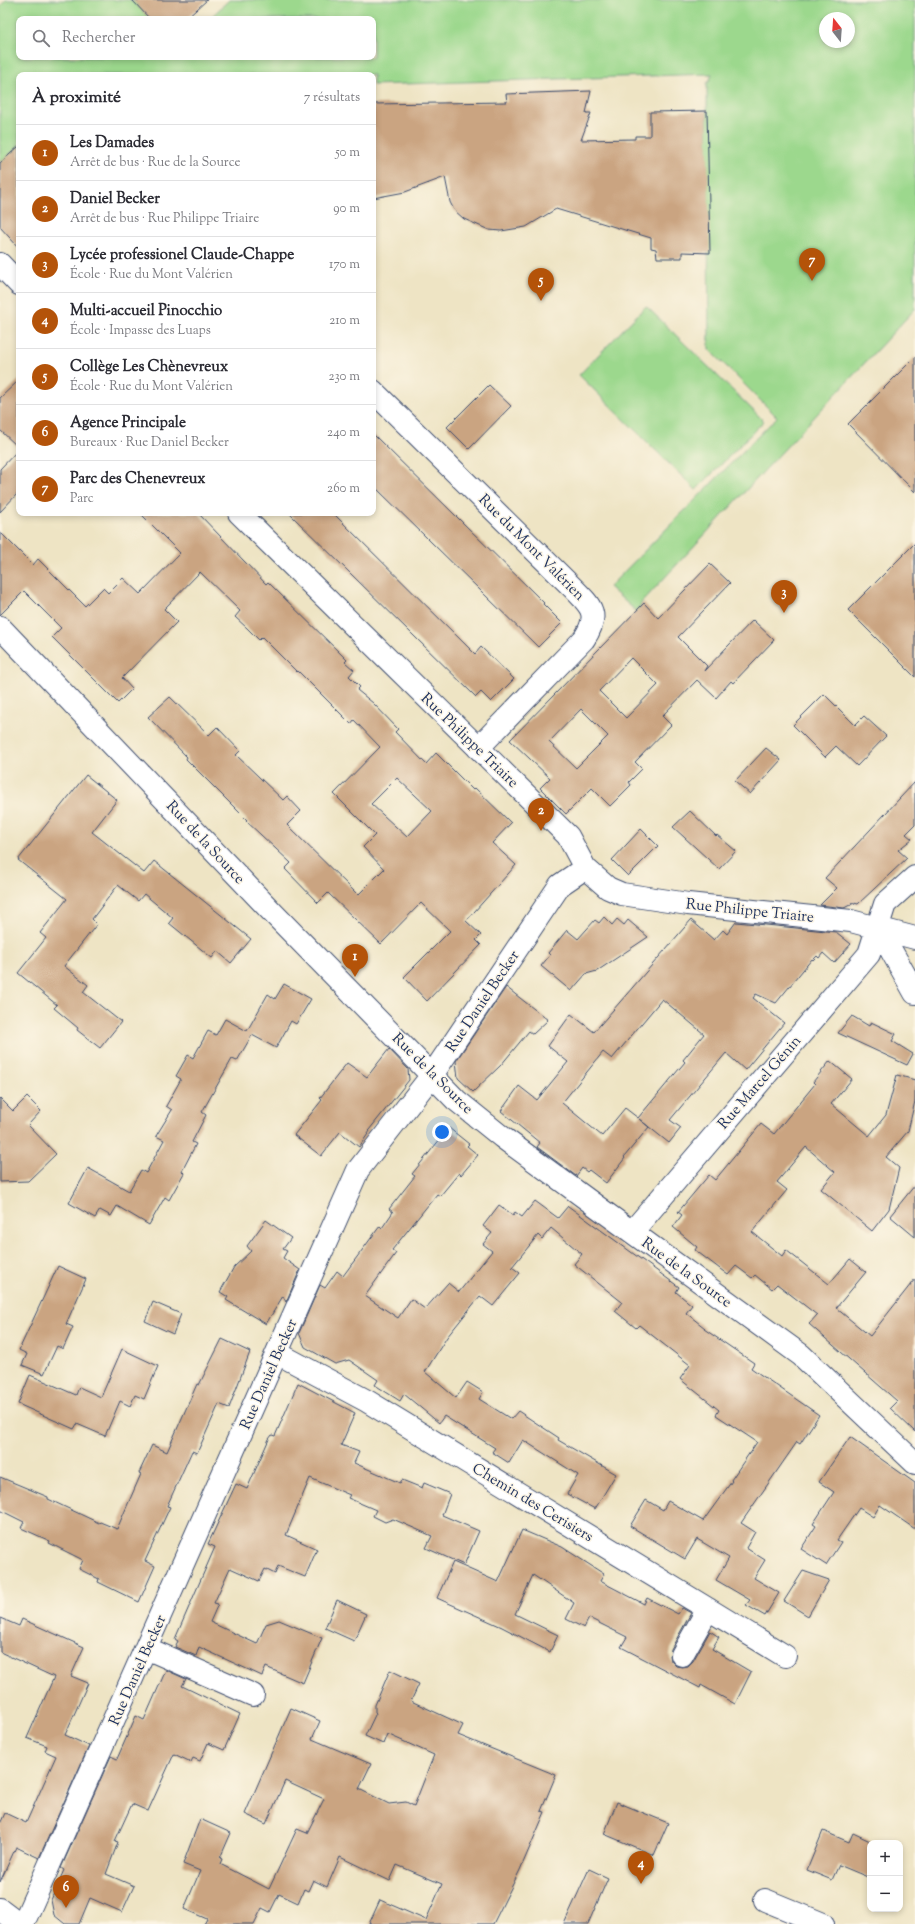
<!DOCTYPE html>
<html lang="fr">
<head>
<meta charset="utf-8">
<style>
	:root { --surface:#fff; --page:#f7f7f7; --text:#2b2b33; --muted:#7c7c81; --line:#e1e1e2; --accent:#b45309 }
	body { margin:0; font-family:"Sorts Mill Goudy",serif; background:var(--page); color:var(--text) }
	.controls { position:absolute; right:12px; bottom:12px; display:grid; overflow:hidden; border-radius:8px; box-shadow:0 2px 6px #0003 }
	.controls button { width:36px; height:36px; display:grid; place-items:center; padding:0; border:0; border-bottom:1px solid var(--line); background:var(--surface); color:var(--text); font:20px sans-serif }
	.compass { position:absolute; left:819px; top:12px; width:36px; height:36px; border-radius:50%; background:var(--surface); box-shadow:0 2px 6px #0003; rotate:343deg }
	.you { position:absolute; left:442px; top:1132px; width:14px; height:14px; margin:-10px; border:3px solid #fff; border-radius:50%; background:#1a73e8; box-shadow:0 0 0 6px #1a73e833 }
	.badge { display:grid; place-items:center; width:26px; height:26px; border-radius:50%; background:var(--accent); color:#fff; font-size:13px; font-weight:700 }
	.pin { position:absolute; translate:-50% -33px; filter:drop-shadow(0 1px 2px #0008) }
	.pin::after { content:''; position:absolute; top:21px; width:14px; height:12px; background:inherit; clip-path:polygon(0 0,100% 0,50% 100%) }
	.list { margin:0; padding:0; list-style:none }
	h2 { display:flex; justify-content:space-between; align-items:center; height:52px; margin:0; padding:0 16px; font-size:17px }
	h2 small { font-size:13px; font-weight:400; color:var(--muted) }
	.list li { display:grid; grid-template-columns:26px 1fr auto; gap:12px; align-items:center; box-sizing:border-box; height:56px; padding:0 16px; border-top:1px solid var(--line) }
	.list b { display:block; font-size:15px; white-space:nowrap }
	.list p { margin:0; font-size:13px; white-space:nowrap; color:var(--muted) }
	.list em { font-size:13px; font-style:normal; color:var(--muted) }
	.icon { flex:none; width:22px; height:22px; fill:none; stroke:currentColor; stroke-width:2; stroke-linecap:round; stroke-linejoin:round }
	.map { position:relative; flex:none; width:915px; height:1924px; overflow:hidden }
	.search { position:absolute; background:var(--surface); box-shadow:0 2px 6px #0003; left:16px; top:16px; width:360px; height:44px; display:flex; align-items:center; gap:10px; box-sizing:border-box; padding:0 14px; border-radius:8px; color:var(--muted); font-size:15px }
	.panel { position:absolute; background:var(--surface); box-shadow:0 2px 6px #0003; left:16px; top:72px; width:360px; height:444px; border-radius:8px }
	.map>svg:first-child { display:block }
	.green { fill:#9cd88d; stroke:#5c8476; fill-rule:evenodd }
	.building { fill:#caa481; fill-rule:evenodd }
	.lines { fill:none; stroke-linecap:round; stroke-linejoin:round }
	.street-casing { stroke:#3b4a6d; stroke-width:24 }
	.primary-casing { stroke:#3b4a6d; stroke-width:24 }
	.street { stroke:#fff; stroke-width:22 }
	.primary { stroke:#fff; stroke-width:22 }
	.labels { text-anchor:middle; stroke-width:3; stroke-linejoin:round; paint-order:stroke }
	.street-label { font-size:15px; fill:#1b2f5e; stroke:#fcf5e5 }
</style>
</head>
<body>
<div class="map">
<svg width="915" height="1924" viewBox="0 0 915 1924">
	<rect width="100%" height="100%" fill="#fcf5e5"/>
	<filter id="ink" filterUnits="userSpaceOnUse"><feTurbulence type="fractalNoise" baseFrequency=".025" numOctaves="2"/><feDisplacementMap in="SourceGraphic" scale="8" xChannelSelector="R" yChannelSelector="G"/><feConvolveMatrix kernelMatrix="1 2 1 2 8 2 1 2 1" color-interpolation-filters="sRGB"/></filter>
	<filter id="wash" filterUnits="userSpaceOnUse"><feTurbulence type="fractalNoise" baseFrequency=".012" numOctaves="4" result="noise"/><feDisplacementMap in="SourceGraphic" scale="16" xChannelSelector="R" yChannelSelector="G"/><feGaussianBlur stdDeviation="0.9" result="paint"/><feColorMatrix in="noise" values="0 0 0 0 0 0 0 0 0 0 0 0 0 0 0 0 0 1.4 0 .05"/><feComposite in="paint" operator="in"/></filter>
	<g filter="url(#wash)">
		<rect width="100%" height="100%" fill="#eee4c4"/>
		<path class="green" d="M6,0H132L150,19H19V57H373V19H209L229,0H915V309L642,602L637,612L609,587L777,417L709,349L707,90V83L709,82L712,74L373,85V75H19V146L0,163V6ZM825,18H849V42H825Z
			M646,306L764,421L696,490L579,375Z"/>
		<g id="blocks">
			<path class="building" d="M132,0H207L186,19H150Z
				M591,91L586,113H591L581,140L635,139V136H650V112L707,111L710,253L682,252V258H657L656,249L651,248V238L556,209L526,227L501,231L489,230L464,219L454,210L450,202L445,177L405,192L373,198V104L507,102L506,94Z
				M19,146V248L0,227V163Z
				M915,357V492L848,424Z
				M19,380V448L0,430V398Z
				M489,385L511,406L469,449L447,427Z
				M373,434L544,603L543,604L562,623L538,647L373,485Z
				M19,449V492L0,512V469Z
				M140,513H198L266,584L268,582L347,660L345,662L354,670L349,676L360,687L357,690L373,703L398,729L395,732L426,764L436,753L473,790L475,788L511,823L492,843L516,865L466,921L481,935L476,940L481,945L427,1001L404,977L450,931L421,903L381,944L328,893L318,903L285,869L291,863L246,821L247,820L186,759L187,757L148,717L170,697L209,735L217,727L240,751L236,755L283,800L287,796L301,811L287,825L358,895L384,869L363,847L375,835L334,794L380,747L354,720L351,724L298,671L297,672L262,637L259,640L247,628L235,617L240,611L200,572L164,609L177,622L122,678L132,689L118,703L52,637L61,628L24,591L0,615V532L33,565L38,559L85,606L103,588L108,593L123,578L140,594L180,553ZM397,778L432,811L407,837L371,804Z
				M289,513H333L475,654L481,647L514,679L491,702L481,692L476,697Z
				M915,543V677L848,610Z
				M710,564L730,583L678,637L707,666L704,671L753,620L774,640L733,683L731,681L716,698L697,680L662,716L671,725L635,762L642,769L629,782L631,785L610,806L592,788L566,814L540,788L550,778L510,740L644,603L658,618ZM631,658L658,685L626,718L599,691ZM581,709L608,736L576,768L549,742Z
				M824,694L855,725L864,716L886,736L857,766L836,746L825,757L793,725Z
				M766,748L781,760L750,794L735,781Z
				M86,775L117,800L92,832L144,873L154,861L251,939L231,963L217,951L212,958L169,923L173,918L144,894L138,901L118,885L92,919L97,924L64,966L88,985L83,992L121,1022L100,1048L77,1030L78,1028L54,1008L57,1005L18,973L46,938L40,933L67,899L18,860Z
				M915,782V825L906,834L912,839L898,850L907,858L858,904L854,903L844,908L820,905L837,888L825,878Z
				M690,811L716,836L717,835L736,851L719,869L673,827Z
				M641,829L658,846L628,876L612,860Z
				M604,917L612,925L617,919L624,925L628,920L648,937L597,971L586,974L571,991L541,966L550,955L548,953L567,930L578,939L595,920L599,923Z
				M691,920L714,940L723,930L727,934L736,922L836,932L851,944L834,963L823,953L819,958L817,956L813,960L812,959L776,1003L756,994L753,998L784,1023L745,1070L726,1053L670,1120L681,1128L669,1143L639,1119L649,1127L624,1157L625,1158L606,1183L589,1170L587,1172L582,1168L576,1176L537,1147L540,1143L501,1111L519,1086L537,1100L568,1062L548,1046L571,1014L594,1032ZM662,999L704,1034L683,1060L685,1062L638,1118L625,1108L602,1136L562,1103L603,1052L612,1059Z
				M284,984L311,999L296,1024L291,1021L276,1048L252,1035L237,1061L232,1059L202,1112L206,1115L192,1142L196,1144L182,1171L184,1173L169,1200L165,1197L149,1225L117,1206L111,1216L100,1210L95,1218L69,1203L88,1168L129,1191L141,1170L146,1173L164,1140L156,1136L172,1110L166,1106L181,1079L176,1076L188,1055L193,1058L208,1031L216,1035L225,1019L247,1031L268,994L275,999Z
				M506,987L548,1020L533,1034L529,1031L501,1065L473,1092L458,1078L456,1061Z
				M852,1016L869,1026L871,1022L896,1034L892,1041L913,1054L907,1065L838,1033Z
				M389,1049L408,1069L409,1080L369,1130L370,1131L359,1147L340,1132L321,1156L294,1135L322,1100L320,1098L347,1063L367,1077Z
				M830,1061L852,1079L831,1104L869,1136L886,1115L897,1075L915,1080V1101L908,1131L886,1157L899,1168L889,1209L872,1231L821,1189L835,1172L806,1147L777,1182L787,1190L752,1232L782,1256L786,1250L829,1284L850,1259L866,1272L836,1308L870,1336L915,1279V1432L890,1408L897,1401L809,1324L817,1315L777,1284L772,1289L755,1275L752,1278L736,1266L728,1275L695,1250L697,1247L673,1227L682,1215L678,1212L709,1175L715,1180L761,1124L774,1134L815,1084L813,1082Z
				M27,1097L41,1111L28,1125L56,1154L28,1181L0,1182V1098L13,1111Z
				M449,1128L469,1144L467,1146L478,1155L461,1175L459,1173L440,1196L437,1194L392,1250L396,1253L365,1296L398,1318L411,1299L425,1309L448,1283L459,1292L492,1251L483,1244L492,1233L483,1226L499,1205L513,1215L515,1212L522,1217L535,1201L558,1218L568,1206L679,1287L676,1292L692,1305L686,1313L705,1328L704,1329L754,1363L751,1368L819,1415L800,1444L797,1442L741,1523L755,1532L746,1548L765,1560L754,1578L779,1593L765,1616L746,1605L750,1600L716,1580L729,1558L697,1539L685,1559L630,1526L646,1500L663,1510L668,1501L703,1521L732,1481L731,1480L757,1442L716,1415L719,1410L680,1379L690,1365L639,1325L636,1328L615,1311L622,1302L574,1264L582,1254L551,1228L542,1239L538,1235L512,1267L520,1273L493,1306L480,1296L447,1337L425,1372L456,1398L467,1382L483,1392L479,1399L511,1419L518,1411L559,1438L558,1440L616,1474L595,1509L567,1494L578,1475L523,1440L509,1463L492,1452L495,1448L444,1416L439,1423L404,1394L400,1401L375,1385L378,1380L349,1360L335,1364L305,1347L299,1333L320,1285L325,1288L337,1271L343,1276L380,1226L382,1228L393,1212L389,1209L415,1176L412,1174Z
				M915,1185V1237L890,1216Z
				M266,1220L291,1238L283,1249L287,1251L283,1258L300,1270L286,1302L283,1296L266,1324L226,1300L228,1297L220,1292L234,1267L251,1251L247,1246Z
				M58,1266L86,1279L66,1324L73,1327L63,1349L57,1346L44,1374L22,1365L27,1354L19,1350Z
				M153,1302L181,1314L173,1334L145,1321Z
				M222,1339L250,1352L229,1408L219,1404L197,1453L192,1451L167,1506L170,1507L145,1561L155,1566L139,1602L98,1582L99,1579L79,1569L83,1560L49,1543L50,1541L21,1528L24,1522L0,1510V1477L48,1497V1499L99,1523L100,1522L117,1529L141,1474L139,1473L152,1445L167,1452L197,1384L199,1385Z
				M122,1349L158,1366L144,1399L135,1395L130,1406L120,1401L105,1436L77,1424L74,1429L18,1404L30,1375L76,1395L79,1387L101,1397Z
				M298,1383L355,1413L341,1445L359,1452L354,1463L400,1483L402,1480L422,1488L424,1483L450,1494L442,1515L479,1531L464,1565L426,1548L432,1536L393,1519L385,1522L373,1516L376,1510L348,1498L350,1495L310,1478L286,1535L317,1549L305,1577L278,1566L275,1574L265,1569L259,1581L230,1568L214,1603L218,1604L210,1622L257,1644L266,1624L279,1620L322,1638L303,1683L266,1667L262,1676L199,1647L196,1656L175,1647L178,1641L175,1639L215,1547L208,1544L236,1484L247,1489L269,1439L272,1435L275,1436Z
				M850,1437L915,1483V1529L880,1505L873,1517L859,1508L837,1540L841,1542L826,1565L801,1549L816,1526L813,1524L834,1492L819,1482Z
				M522,1530L562,1547L604,1574L600,1581L644,1604L647,1598L678,1614L682,1608L691,1613L671,1649L670,1655L671,1661L676,1666L682,1667L688,1666L693,1661L710,1631L719,1637L712,1649L751,1672L735,1704L701,1685L700,1688L621,1647L627,1637L589,1618L584,1628L566,1619L574,1603L533,1575L515,1614L558,1635L550,1652L502,1627L437,1598L453,1562L498,1582Z
				M803,1571L829,1580L808,1616L784,1601Z
				M337,1600L366,1614L354,1641L325,1628Z
				M0,1618L19,1626L22,1619L84,1647L71,1676L88,1683L65,1735L89,1746L39,1858L16,1847L0,1882V1824L5,1813L26,1823L56,1756L45,1751L47,1746L27,1738L54,1677L0,1652Z
				M166,1670L186,1679L182,1686L240,1714L224,1750L208,1743L200,1761L193,1758L191,1762L174,1754L148,1811L132,1804L115,1841L118,1842L106,1874L134,1886L122,1912L90,1898L79,1924H65L54,1915L51,1900L64,1870L61,1868L111,1756L117,1759L136,1716L144,1720Z
				M390,1670L419,1684L411,1701L463,1725L458,1735L556,1775L541,1811L545,1812L520,1870L493,1924H369L380,1900L426,1920L442,1884L397,1865L390,1881L340,1857L327,1887L313,1880L308,1891L304,1889L298,1903L279,1894L270,1912L262,1908L254,1924H204L207,1919L184,1909L200,1871L183,1864L200,1819L231,1833L220,1858L222,1859L220,1864L269,1889L297,1829L307,1833L324,1799L285,1781L266,1824L245,1814L291,1708L320,1721L312,1739L371,1764L359,1789L389,1804L406,1802L414,1806L434,1755L387,1734L383,1744L365,1736L376,1713L375,1712V1705Z
				M617,1802L668,1823L654,1855L604,1834Z
				M823,1831L849,1842L853,1833L870,1841V1878L839,1865L832,1880L807,1870Z
				M589,1869L608,1878L588,1924H564Z"/>
		</g>
	</g>
	<g filter="url(#ink)">
		<use href="#blocks" fill-opacity="0" stroke="#3b4a6d" stroke-width="1"/>
		<g class="lines">
			<defs>
				<path id="street" d="M0,264L19,284
					M373,391L574,589C592,607 600,615 584,639L478,748
					M239,513L568,836L585,868L608,888L622,894L688,904L851,921L915,938
					M0,627L274,914L456,1100L502,1137L603,1211L801,1355L915,1463
					M878,927L915,993
					M632,1232L869,954L885,904L915,877
					M277,1353L367,1401L785,1656
					M146,1648L253,1695
					M682,1655L708,1609
					M765,1900L823,1924
					M23,1924L358,1170L432,1075L560,885L585,868"/>
				<path id="primary" d="M0,1909L20,1924"/>
			</defs>
			<use href="#street" class="street-casing"/>
			<use href="#primary" class="primary-casing"/>
			<use href="#street" class="street"/>
			<use href="#primary" class="primary"/>
		</g>
	</g>
	<g class="labels">
		<g class="street-label">
			<text transform="translate(532 547) rotate(45)" y="5">Rue du Mont Valérien</text>
			<text transform="translate(470 740) rotate(44)" y="5">Rue Philippe Triaire</text>
			<text transform="translate(206 842) rotate(47)" y="5">Rue de la Source</text>
			<text transform="translate(750 910) rotate(6)" y="5">Rue Philippe Triaire</text>
			<text transform="translate(482 1001) rotate(-56)" y="5">Rue Daniel Becker</text>
			<text transform="translate(433 1073) rotate(45)" y="5">Rue de la Source</text>
			<text transform="translate(759 1082) rotate(-49)" y="5">Rue Marcel Génin</text>
			<text transform="translate(687 1272) rotate(36)" y="5">Rue de la Source</text>
			<text transform="translate(268 1374) rotate(-66)" y="5">Rue Daniel Becker</text>
			<text transform="translate(533 1502) rotate(31)" y="5">Chemin des Cerisiers</text>
			<text transform="translate(137 1670) rotate(-66)" y="5">Rue Daniel Becker</text>
		</g>
	</g>
</svg>
<div class="controls">
<button>+</button>
<button>−</button>
</div>
<svg class="compass" viewBox="-18 -18 36 36"><path d="M0-13l5 13h-10z" fill="#e53935"/><path d="M0 13l5-13h-10z" fill="#7c7c81"/></svg>
<div class="you"></div>
<div class="pin badge" style="left:355px;top:977px">1</div>
<div class="pin badge" style="left:541px;top:831px">2</div>
<div class="pin badge" style="left:784px;top:613px">3</div>
<div class="pin badge" style="left:641px;top:1884px">4</div>
<div class="pin badge" style="left:541px;top:301px">5</div>
<div class="pin badge" style="left:66px;top:1908px">6</div>
<div class="pin badge" style="left:812px;top:281px">7</div>
<div class="search"><svg class="icon" aria-label="search" viewBox="0 0 24 24"><circle cx="10" cy="10" r="6"/><path d="M15 15l6 6"/></svg>Rechercher</div>
<section class="panel">
<h2>À proximité<small>7 résultats</small></h2>
<ul class="list">
<li><span class="badge">1</span><div><b>Les Damades</b><p>Arrêt de bus · Rue de la Source</p></div><em>50 m</em></li>
<li><span class="badge">2</span><div><b>Daniel Becker</b><p>Arrêt de bus · Rue Philippe Triaire</p></div><em>90 m</em></li>
<li><span class="badge">3</span><div><b>Lycée professionel Claude-Chappe</b><p>École · Rue du Mont Valérien</p></div><em>170 m</em></li>
<li><span class="badge">4</span><div><b>Multi-accueil Pinocchio</b><p>École · Impasse des Luaps</p></div><em>210 m</em></li>
<li><span class="badge">5</span><div><b>Collège Les Chènevreux</b><p>École · Rue du Mont Valérien</p></div><em>230 m</em></li>
<li><span class="badge">6</span><div><b>Agence Principale</b><p>Bureaux · Rue Daniel Becker</p></div><em>240 m</em></li>
<li><span class="badge">7</span><div><b>Parc des Chenevreux</b><p>Parc</p></div><em>260 m</em></li>
</ul>
</section>
</div>
</body>
</html>
